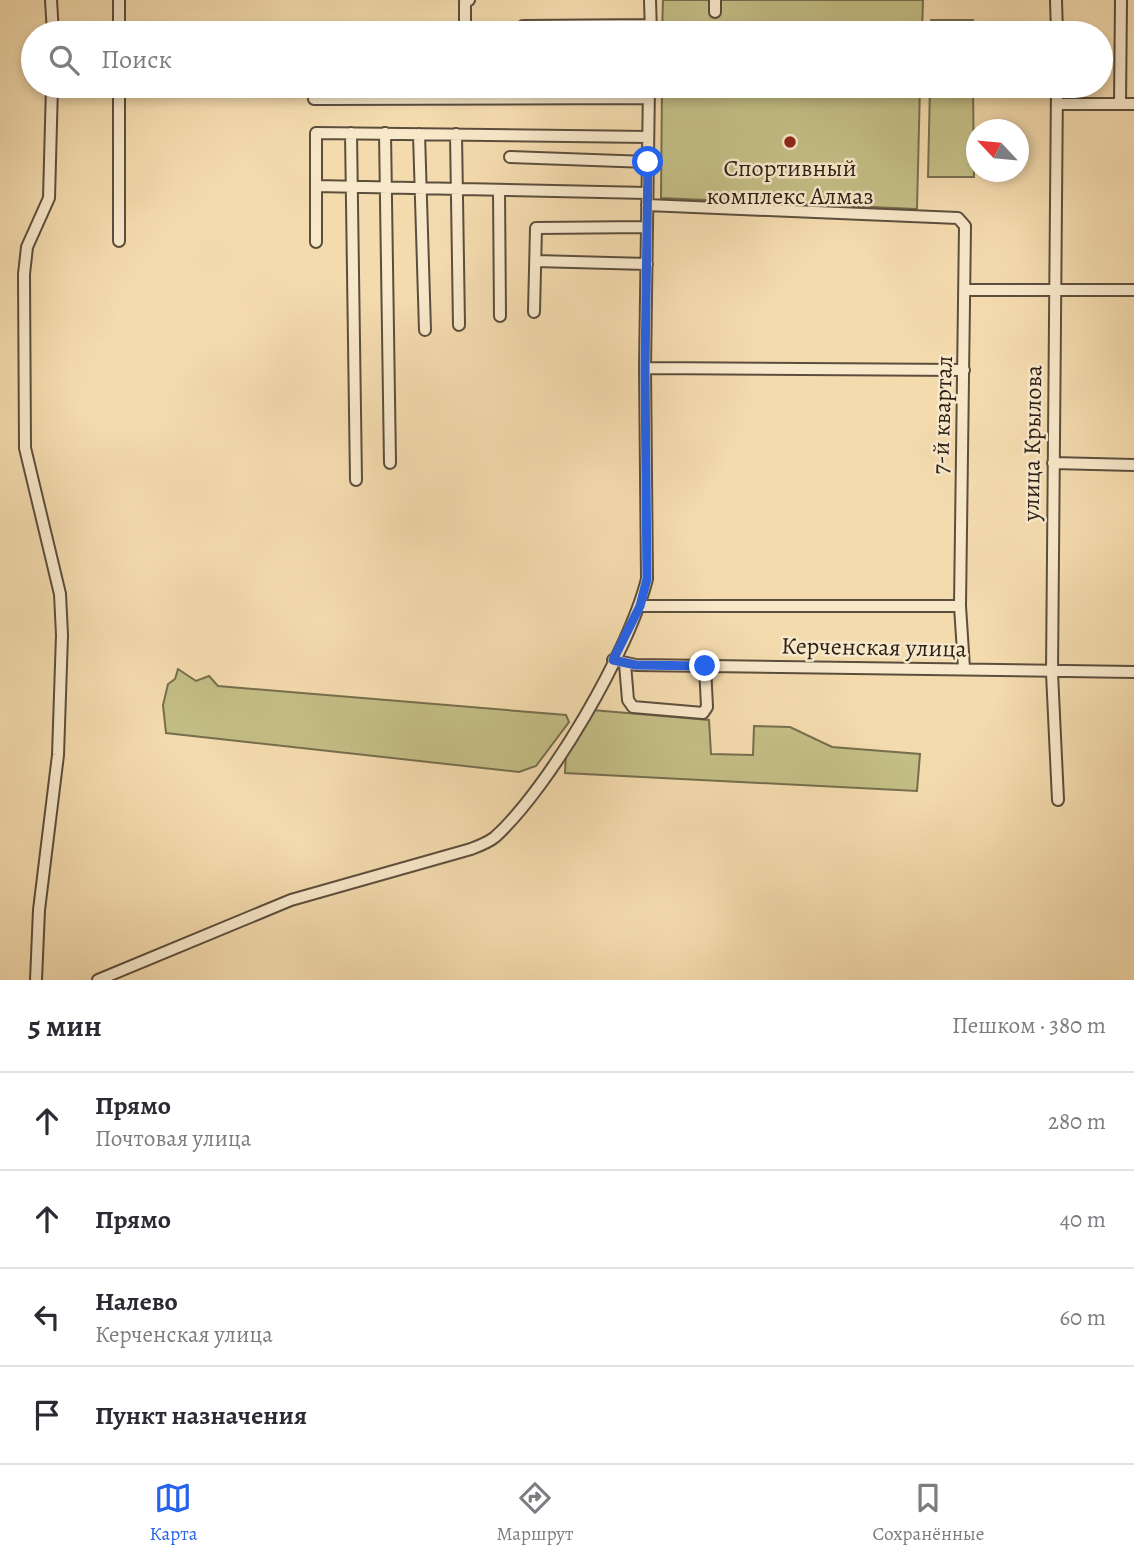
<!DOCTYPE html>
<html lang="ru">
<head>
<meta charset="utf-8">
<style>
	:root { --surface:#fff; --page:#f2f2f3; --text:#2b2b33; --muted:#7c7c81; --line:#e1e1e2; --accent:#2563eb }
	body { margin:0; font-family:Alegreya,serif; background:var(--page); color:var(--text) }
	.compass { position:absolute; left:966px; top:119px; width:63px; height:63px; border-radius:50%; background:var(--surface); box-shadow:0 4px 10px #0003; rotate:296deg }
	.stop { position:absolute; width:21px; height:21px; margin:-16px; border:5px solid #2563eb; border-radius:50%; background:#fff }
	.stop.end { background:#2563eb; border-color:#fff; box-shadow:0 2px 7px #0008 }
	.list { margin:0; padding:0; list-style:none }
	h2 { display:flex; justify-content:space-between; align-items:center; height:91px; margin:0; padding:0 28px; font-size:30px }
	h2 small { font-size:23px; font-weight:400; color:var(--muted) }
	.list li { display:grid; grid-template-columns:46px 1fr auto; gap:21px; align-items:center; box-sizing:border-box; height:98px; padding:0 28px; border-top:2px solid var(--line) }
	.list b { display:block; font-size:26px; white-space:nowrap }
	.list p { margin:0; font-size:23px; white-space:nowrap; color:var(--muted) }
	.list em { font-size:23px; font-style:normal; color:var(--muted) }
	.icon { flex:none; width:38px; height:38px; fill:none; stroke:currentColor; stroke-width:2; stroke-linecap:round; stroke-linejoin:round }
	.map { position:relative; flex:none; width:1134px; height:980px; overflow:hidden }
	.search { position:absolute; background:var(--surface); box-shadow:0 4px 10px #0003; left:21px; right:21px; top:21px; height:77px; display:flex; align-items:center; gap:18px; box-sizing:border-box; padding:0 24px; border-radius:38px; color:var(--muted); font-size:26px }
	.sheet { height:483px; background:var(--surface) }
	nav { display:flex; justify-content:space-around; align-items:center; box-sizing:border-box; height:98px; border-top:2px solid var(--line); background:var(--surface); font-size:19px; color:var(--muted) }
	nav a { display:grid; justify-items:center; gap:4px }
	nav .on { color:var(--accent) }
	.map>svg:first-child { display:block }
	.green { fill:#c3be85; stroke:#766e4e; stroke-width:2 }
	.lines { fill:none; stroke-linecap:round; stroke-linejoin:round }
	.minor-casing { stroke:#5c4e3d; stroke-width:14 }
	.minor { stroke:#f8e8ca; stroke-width:10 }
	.route { stroke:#2563eb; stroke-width:9 }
	.poi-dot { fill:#8f2418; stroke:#f8e8ca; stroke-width:2.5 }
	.labels { text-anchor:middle; stroke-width:5; stroke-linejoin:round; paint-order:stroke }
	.poi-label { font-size:24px; fill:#2a1f17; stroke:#f8e8ca }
	.street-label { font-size:24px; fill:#2a1f17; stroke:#f8e8ca }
</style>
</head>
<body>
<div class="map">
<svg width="1134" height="980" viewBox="0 0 1134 980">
	<rect width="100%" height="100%" fill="#f4dbae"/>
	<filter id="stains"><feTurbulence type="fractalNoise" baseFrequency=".00286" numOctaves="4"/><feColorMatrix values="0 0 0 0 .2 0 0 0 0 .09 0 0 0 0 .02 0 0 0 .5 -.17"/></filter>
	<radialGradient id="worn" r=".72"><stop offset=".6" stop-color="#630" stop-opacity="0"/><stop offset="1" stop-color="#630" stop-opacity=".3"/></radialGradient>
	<path class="green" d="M663,0H923L922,33H662Z
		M931,20H973V33H931Z
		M977,26H1038L1037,33H977Z
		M662,86H920L917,209L661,198Z
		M930,86H973L974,177H928Z
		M178,669L196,681L209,676L218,686L566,715L569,722L536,766L519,772L166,733L163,705L168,684L175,679Z
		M592,710L709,720L711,754L753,755L754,726L790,727L832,747L920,754L917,791L565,773L566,751L584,729Z"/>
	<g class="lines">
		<defs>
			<path id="minor" d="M51,0L53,33
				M119,0V33
				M650,0L651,33
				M715,0V12
				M1056,0L1057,33
				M523,26L651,25
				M465,33V2L469,0
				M119,86V241
				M1057,86L1052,673L1058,800
				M314,99L648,98
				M1057,104H1134
				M1120,104L1121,0
				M351,133L356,480
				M385,133L390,463
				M419,134L425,330
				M456,134L459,325
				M510,157L648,162
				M316,186L647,193
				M499,190L500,316
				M316,242V133L648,137
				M536,261L647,264
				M966,290H1134
				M534,312L536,228L647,227
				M645,368L964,370
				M1053,463L1134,465
				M641,606H960L965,226L958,218L647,205
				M960,606L964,668
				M613,660L636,665L1134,672
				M625,664L628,700L633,707L703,713L707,707L705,666
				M36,980L39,910L58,755L62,635L60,594L25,448L24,274L27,247L49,198L52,86
				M98,980L291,900L471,849C479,846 489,842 495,837C550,787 629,651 647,579L645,368L649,86"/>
		</defs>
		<use href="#minor" class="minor-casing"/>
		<use href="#minor" class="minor"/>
	</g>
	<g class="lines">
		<path class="route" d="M648,162L645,369L647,579L640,606L613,660L636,665L705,666"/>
	</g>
	<circle class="poi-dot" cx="790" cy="142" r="7"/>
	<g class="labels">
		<g class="poi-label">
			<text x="790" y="176">Спортивный<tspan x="790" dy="28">комплекс Алмаз</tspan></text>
		</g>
		<g class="street-label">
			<text transform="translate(942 415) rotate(-88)" y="8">7-й квартал</text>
			<text transform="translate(1032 443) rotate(-89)" y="8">улица Крылова</text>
			<text transform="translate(874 647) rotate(1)" y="8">Керченская улица</text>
		</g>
	</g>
	<rect width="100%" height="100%" filter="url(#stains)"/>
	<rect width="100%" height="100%" fill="url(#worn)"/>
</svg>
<svg class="compass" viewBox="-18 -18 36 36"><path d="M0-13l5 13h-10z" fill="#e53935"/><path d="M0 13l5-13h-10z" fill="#7c7c81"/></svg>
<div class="stop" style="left:648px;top:162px"></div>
<div class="stop end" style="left:705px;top:666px"></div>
<div class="search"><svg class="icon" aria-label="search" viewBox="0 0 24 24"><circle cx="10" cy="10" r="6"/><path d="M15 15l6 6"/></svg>Поиск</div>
</div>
<section class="sheet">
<h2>5 мин<small>Пешком · 380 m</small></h2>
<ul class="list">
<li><svg class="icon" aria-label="ahead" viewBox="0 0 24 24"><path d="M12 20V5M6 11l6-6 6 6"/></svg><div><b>Прямо</b><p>Почтовая улица</p></div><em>280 m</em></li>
<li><svg class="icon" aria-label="ahead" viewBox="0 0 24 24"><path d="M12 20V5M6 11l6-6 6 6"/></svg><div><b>Прямо</b></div><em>40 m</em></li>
<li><svg class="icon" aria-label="left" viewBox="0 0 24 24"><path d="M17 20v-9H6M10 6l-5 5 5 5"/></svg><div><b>Налево</b><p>Керченская улица</p></div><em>60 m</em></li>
<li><svg class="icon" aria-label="arrive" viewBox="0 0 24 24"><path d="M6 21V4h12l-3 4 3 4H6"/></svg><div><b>Пункт назначения</b></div></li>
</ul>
</section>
<nav>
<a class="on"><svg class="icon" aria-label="map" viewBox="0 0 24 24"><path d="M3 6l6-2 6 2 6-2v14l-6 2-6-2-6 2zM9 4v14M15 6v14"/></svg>Карта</a>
<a><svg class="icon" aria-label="directions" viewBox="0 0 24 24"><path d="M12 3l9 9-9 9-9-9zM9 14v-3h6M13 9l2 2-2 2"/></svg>Маршрут</a>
<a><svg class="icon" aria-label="saved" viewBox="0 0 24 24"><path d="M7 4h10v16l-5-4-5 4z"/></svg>Сохранённые</a>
</nav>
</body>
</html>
